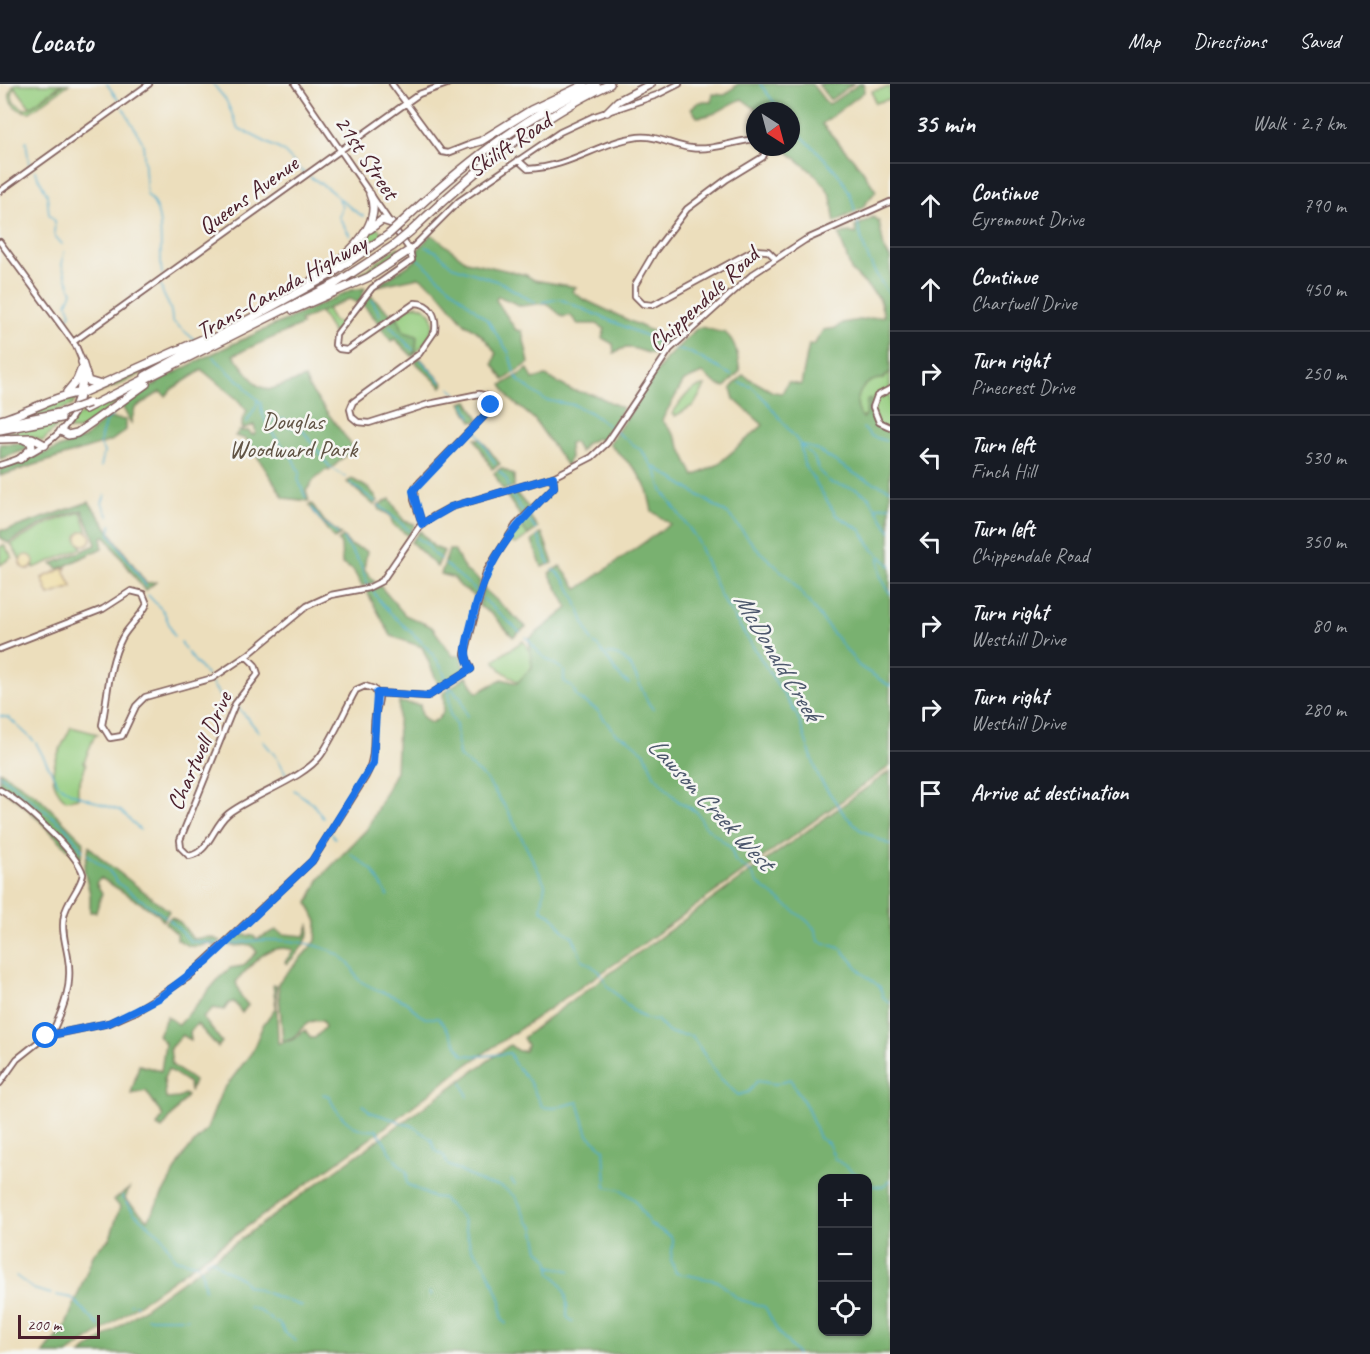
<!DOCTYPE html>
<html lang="en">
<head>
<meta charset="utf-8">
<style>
	:root { --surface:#171b24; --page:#20242c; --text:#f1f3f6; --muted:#9ea1a6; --line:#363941 }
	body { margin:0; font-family:Caveat,sans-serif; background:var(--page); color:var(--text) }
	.controls { position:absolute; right:18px; bottom:18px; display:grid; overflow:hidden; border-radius:12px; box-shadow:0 2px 4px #0004 }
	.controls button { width:54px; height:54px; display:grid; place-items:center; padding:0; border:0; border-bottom:2px solid var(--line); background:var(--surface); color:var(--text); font:30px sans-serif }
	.compass { position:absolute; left:746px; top:18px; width:54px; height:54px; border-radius:50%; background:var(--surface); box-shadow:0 2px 4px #0004; rotate:144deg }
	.scale { position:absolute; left:18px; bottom:15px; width:82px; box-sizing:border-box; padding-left:6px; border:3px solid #4a1f2b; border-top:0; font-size:16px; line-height:21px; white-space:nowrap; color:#4a1f2b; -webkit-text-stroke:4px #f6f6f2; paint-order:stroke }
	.stop { position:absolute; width:18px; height:18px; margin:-14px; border:4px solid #1a73e8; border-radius:50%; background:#fff }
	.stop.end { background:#1a73e8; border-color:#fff; box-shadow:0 2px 6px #0008 }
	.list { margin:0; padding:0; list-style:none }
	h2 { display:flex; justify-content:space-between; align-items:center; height:78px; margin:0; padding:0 24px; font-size:26px }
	h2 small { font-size:20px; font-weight:400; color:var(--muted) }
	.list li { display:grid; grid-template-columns:39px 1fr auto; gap:18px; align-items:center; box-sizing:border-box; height:84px; padding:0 24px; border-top:2px solid var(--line) }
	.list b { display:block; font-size:22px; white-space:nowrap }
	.list p { margin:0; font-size:20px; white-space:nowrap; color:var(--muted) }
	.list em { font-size:20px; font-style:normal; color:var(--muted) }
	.icon { flex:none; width:33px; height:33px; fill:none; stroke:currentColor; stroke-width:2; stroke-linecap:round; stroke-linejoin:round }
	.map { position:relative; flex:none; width:890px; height:1270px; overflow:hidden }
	header { display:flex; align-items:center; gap:36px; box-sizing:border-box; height:84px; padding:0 30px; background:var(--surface); border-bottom:2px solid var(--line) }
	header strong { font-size:28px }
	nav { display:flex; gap:33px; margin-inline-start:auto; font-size:21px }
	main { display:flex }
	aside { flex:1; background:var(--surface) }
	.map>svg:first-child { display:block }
	.green { fill:#97ce81; stroke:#707656; stroke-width:1.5 }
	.forest { fill:#79b16f; stroke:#62684d; stroke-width:1.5; fill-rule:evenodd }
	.sand { fill:#eeda9e; stroke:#9c7c64; stroke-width:1.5 }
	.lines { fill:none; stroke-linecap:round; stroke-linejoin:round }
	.stream { stroke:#4eaccd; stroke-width:1.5 }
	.secondary-casing { stroke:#83625e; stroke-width:8 }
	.highway-casing { stroke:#83625e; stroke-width:10 }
	.secondary { stroke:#fff; stroke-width:4.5 }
	.highway { stroke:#fff; stroke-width:7 }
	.highway-bridge-casing { stroke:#83625e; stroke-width:10; stroke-linecap:butt }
	.highway-bridge { stroke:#fff; stroke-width:7 }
	.route { stroke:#1a73e8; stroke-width:8 }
	.labels { text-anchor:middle; stroke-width:5; stroke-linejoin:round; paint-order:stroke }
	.street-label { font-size:24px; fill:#4a1f2b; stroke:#f6f6f2 }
	.park-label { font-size:24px; fill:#615445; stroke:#f6f6f2 }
	.water-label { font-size:26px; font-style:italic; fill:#4c576c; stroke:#f6f6f2 }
</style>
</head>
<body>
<header>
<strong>Locato</strong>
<nav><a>Map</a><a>Directions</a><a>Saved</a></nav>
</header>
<main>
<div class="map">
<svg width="890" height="1270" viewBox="0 0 890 1270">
	<rect width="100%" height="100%" fill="#f6f6f2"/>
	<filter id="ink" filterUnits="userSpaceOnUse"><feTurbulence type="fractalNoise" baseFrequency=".0167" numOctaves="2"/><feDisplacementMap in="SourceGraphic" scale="12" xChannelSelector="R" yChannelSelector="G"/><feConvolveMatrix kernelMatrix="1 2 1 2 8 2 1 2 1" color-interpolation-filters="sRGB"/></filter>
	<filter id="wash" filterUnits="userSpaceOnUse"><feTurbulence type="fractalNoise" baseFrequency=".008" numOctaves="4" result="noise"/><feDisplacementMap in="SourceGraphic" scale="24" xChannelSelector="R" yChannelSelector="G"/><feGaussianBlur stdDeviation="1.35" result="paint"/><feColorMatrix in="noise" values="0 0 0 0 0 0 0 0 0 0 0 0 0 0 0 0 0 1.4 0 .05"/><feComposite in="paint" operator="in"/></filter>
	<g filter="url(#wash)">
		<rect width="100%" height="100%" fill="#ecdebc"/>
		<path class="green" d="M15,0H62L30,23L15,3L12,10L13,17L24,25L31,23L64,0H69L30,28C15,27 2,15 15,0Z
			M890,3V15L875,19L872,7Z
			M376,143L384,150L323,193Z
			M398,163L402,167C378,185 352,199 325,210L356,193Z
			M417,221C448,230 428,258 413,272L415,268L382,246L409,223Z
			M327,224L333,237L343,241L333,249L320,228Z
			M187,265L123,299L88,313L89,308Z
			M890,288V359L864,348L850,312L872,294L883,295Z
			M705,302L694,321L675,332L672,330C681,318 689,302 705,302Z
			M136,305L79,346H68L75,333Z
			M76,312L73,321C58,327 39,335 23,333L67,313Z
			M60,339L43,357L31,352L0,353V349Z
			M81,428L88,448L78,451L77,456L82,464L34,484L32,473L28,471L20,475L11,460L51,438Z
			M530,433L538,444L516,460L512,459L511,456Z
			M4,461L12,473L0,481V463Z
			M523,557L541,581L525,603L501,586L494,576Z
			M71,643L98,650L94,653L84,678L86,681L78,702V714L66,716C40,694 59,669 71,643Z"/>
		<path class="forest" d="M738,0H812L828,21L859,0H864V8L822,40L861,84L876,107L862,124L835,138C833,130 833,121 831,114C823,91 799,80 783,63H791V27H758L742,15C724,22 718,32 697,33L691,24L699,18H711L713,10L725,11Z
			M818,0H853L830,16Z
			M873,133L879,137L884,164L890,174V288L883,295C863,294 849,318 863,334L866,330L867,316L872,315C866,331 874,344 890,348V682L629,870L464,983L375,1051L104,1245L67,1270H43L66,1241L94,1169L110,1154L120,1123L114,1116L129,1105L125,1115L148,1136L185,1069L207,1045L221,1009L252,968L263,941L276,923L273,901H276L278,959L292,956L305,946L311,954H315L325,943L322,937C307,934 301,946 292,955L283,957L278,899L316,857L317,838L308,819L320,794L367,745L396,687L399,618L420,621L422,632L430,639C445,634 445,624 443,609L467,592L477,609L502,595L517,599L532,583L529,555L568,524L549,489L560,482L578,505L670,440L652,427L647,405L636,386L609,360L665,276L696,245C703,240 714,249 724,248C737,257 737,272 740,287L725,303L718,301L702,289L684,297L662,336L675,352L694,392L717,381L763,341L734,315L731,304L743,291L773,308L782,309L788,298L801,301L809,260L814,261L823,246L836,244L842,239L884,232L879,214L851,186L839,150L849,148L856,150L855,143Z
			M431,150L466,177L526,191L534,196L576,203L572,207L583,215L673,257C651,287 639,252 614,269L613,260L602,254L605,245L597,240H578L570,231L563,233L546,219L521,222L498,212L496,216L516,246L522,247L529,279L504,296L493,280L496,270C490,259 477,245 465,240L436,205L419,193L377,202L415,177L416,168Z
			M365,204L359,219L349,215L300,237L302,241L233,271L257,301L268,306L305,294L309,304L356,367L347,370L329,387L327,385L313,397L306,407L309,417L284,414L246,355L235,352L239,347H249L252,351L256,349L254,341L242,345V336L247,327L237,315L202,286L172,305L166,312L160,308L135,324L131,339L122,322C192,272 274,244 351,206Z
			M370,211L392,231L379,239L363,221Z
			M397,232L404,248L417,252L416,266L412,272L395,255L391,257L381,244Z
			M420,274L444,300L442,303L415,278Z
			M528,285L533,295L546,292L571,306L595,311L623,324L604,358L597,354L585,360L580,368L574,358L569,359L570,374L567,382L534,335L510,315L502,301Z
			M468,317L479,335L476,338L472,337L461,319Z
			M105,334L126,336V346L111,357L0,392V386L85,354Z
			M475,355H481L500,380L492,385Z
			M25,359L28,365L0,375V360Z
			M501,384L514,391V403L503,406L494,389Z
			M352,395L370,405L378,417L374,421L347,398Z
			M516,409L529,424L521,433L506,411Z
			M390,415L404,437L415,440L409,452L393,441L390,431L380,426L378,421Z
			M89,418L146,499L156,498L145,507L105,452L102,453V464L59,485L52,480L96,461C94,449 86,437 82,426L50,436L8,459L0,453V446H8Z
			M312,420L324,437L341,451L334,455L309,421Z
			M529,431L538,444L528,451L521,441Z
			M420,447L434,463L444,467L437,483L411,458Z
			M542,449L553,479L542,483L532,457Z
			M343,453L350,461L367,467L364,485L375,498L362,502L353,486L342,480L341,461L338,457Z
			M449,466H454L465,486L480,497L476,513L460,502L454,494L441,490Z
			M380,502L405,531L432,543L453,572L461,571L464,587L440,604L422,563L391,552L367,508Z
			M483,504L526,543L513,553L492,530L479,522Z
			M0,687L39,713L84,758L80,777L28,725L0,703Z
			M890,687V1270H81L510,961L518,967H525L527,961L523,954L548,934ZM868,1094V1248H822V1094Z
			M89,762L103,776L169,827L163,837L158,830L101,794L96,799L102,809L96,828H90V810L84,785Z
			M171,833L180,838L193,855L210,853L221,857L214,863L210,858C196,865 189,864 177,855V850L165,839Z
			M309,841C313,853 297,870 287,880L285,878L294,866C267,858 253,879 236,898L241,913L248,921L242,929L234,918L229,919L224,926L213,924L203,934L222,958L218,963L197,940L190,948L191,956L182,951L170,964L172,981L194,997L190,1008L189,999L168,985L164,994L166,1015L179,1014L184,1010L187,1012L162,1045L157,1042L163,1032L146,1007L131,1010L139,981L161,987L165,959L158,951L167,932L179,941L221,892L230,884L243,882L257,868L251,861L231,862L227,859L238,850L253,852L257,855L276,846L283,850L305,852Z"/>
		<path class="sand" d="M77 454a7 7 0 1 1 14 0a7 7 0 1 1-14 0Z
			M20 478a7 7 0 1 1 14 0a7 7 0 1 1-14 0Z
			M66,483L65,488L72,503L49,511L42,494Z"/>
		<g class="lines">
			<path class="stream" d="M107,0L119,17
				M213,0L226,16L238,44L283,67L304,89
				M760,0L781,27
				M123,24L143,59L147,111C167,128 158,166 162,190
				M791,41C815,68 849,89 855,128
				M26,57L29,80
				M35,87L47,110L49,130L55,137L54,151L62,160
				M310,93C334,105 342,121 363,132
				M338,114L342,122L339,133L350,152
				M857,136C863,166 872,187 890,211
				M426,163L437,168L452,182L502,199L535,219
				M64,168L62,181L72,208L67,219L71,229L66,236
				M418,175L488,237L509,269L514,288
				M161,201C162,215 172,218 172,237L195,256
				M372,216L380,231
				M542,218L560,215L667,261
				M390,242L413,266
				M675,265L691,269L731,291
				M213,273C221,279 235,297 244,299L246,305L261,319C260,338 279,358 291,372C295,377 295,383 300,388L298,395L306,414
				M421,276L441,298
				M516,292L520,298L545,316L574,321L591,329L642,367L657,389L662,406L696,454L721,513L797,631L819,694L844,730L859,745L890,761
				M740,299L752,303L766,317L800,360L817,366L860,393L890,405
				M450,304L457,310
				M465,320L471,333
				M268,337L285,335L290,343L301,344L329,382L345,393
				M247,338L257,321V315
				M863,344L871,352L886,357
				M477,348L495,380
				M800,361L804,380L836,431L861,446L873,466L879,471L880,491L890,510
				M801,361L814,374L819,387L831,399L856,405L869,413L890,447
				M101,383L104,368L100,360L101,352L106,337L115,328
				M655,383L729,431L758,466L790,495L859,582L890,602
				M499,387L507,396L508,404
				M350,399L376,418
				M511,410L524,429
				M105,411L102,419L109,433
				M379,421L410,447
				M877,423L890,422
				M312,424L321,437L338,450
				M527,433L536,446
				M111,441L110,450L146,502
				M538,452L549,480
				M417,454L428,461L433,470L441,475
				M343,455L360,479L368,501
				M881,472L890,482
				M445,480L478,508
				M553,486C573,495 581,537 592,557
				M373,507C393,541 436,558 447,598
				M148,511L164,528L174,552
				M482,514L520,548
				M526,553L541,571L562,585
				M181,558L185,565
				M594,559C608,570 614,591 629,600
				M187,568L207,592
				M607,570C636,568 638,609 653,625
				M564,587V597L573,604L577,613L597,626L616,650L628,655L645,669L654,691L678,717L697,728L704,741L731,764L735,777L752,789L757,799L806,836L814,844L819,857L842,865L862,889L880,903L883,913L890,919
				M212,600L220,612L230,616
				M448,601L461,614L467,632
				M449,602L450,630L456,641L459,672L486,695L508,727L545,800L541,826L553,832L564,847L573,853L582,875L600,888L607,901L632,926L646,935L657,936L669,949L692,952L719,993L738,1011L749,1008L757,997L775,1000L790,995L808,1025L819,1054L828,1059L835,1075L862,1094
				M237,622L259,648
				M0,632L9,634L34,657
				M263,657L278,675L286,690
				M36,659L58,700L71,709L96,718
				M0,691L65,743L83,767
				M294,706L313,720L323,734
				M98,719L121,727L140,746
				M332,750L335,754
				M87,770L109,787L119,800L166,833
				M351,770L372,786L388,812
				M169,835L190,857L218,860
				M225,862C258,852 321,853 348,878C354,884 354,892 360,897C372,905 389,910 404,917C412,922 417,930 425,934H438C449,945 455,958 463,971L484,972L510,969L514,979L529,997L542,1023L554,1024L578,1018L588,1051L604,1065L606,1103L622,1106L635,1116L650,1140L670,1152L673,1157L671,1176L676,1189L718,1197L738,1215L765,1223L777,1246L797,1270
				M462,998L468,1013
				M323,1010L329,1012C335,1027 349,1045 367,1046C371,1046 374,1045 377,1046L396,1077L407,1088V1100L432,1113L442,1114L463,1135L471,1164L484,1179L495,1202L501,1217L502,1234L506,1240
				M363,1021L370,1028L401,1038
				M403,1040L411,1041L431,1055L435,1066L444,1072L448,1081L486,1100L500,1102L516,1113L528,1138L534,1143L539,1166L548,1175L551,1189C566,1202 568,1214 567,1233L573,1238
				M511,1096L515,1101
				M868,1101L883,1103L890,1096
				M122,1112L124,1116
				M126,1118L134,1129L161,1151L175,1175L199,1181
				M206,1177L212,1175L225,1186L242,1195L246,1201L285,1216
				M549,1182L571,1187
				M201,1184L205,1206
				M16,1192L33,1205L51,1210
				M429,1208L431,1211
				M56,1211L72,1214L99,1242
				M287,1217L302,1222
				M130,1220H131
				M135,1220L137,1221
				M249,1223L259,1226L273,1237
				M147,1234H182
				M185,1234H188
				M275,1238L280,1240L285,1249L296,1257"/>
		</g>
	</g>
	<g filter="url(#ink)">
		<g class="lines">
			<defs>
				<path id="secondary" d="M295,0L389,137
					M392,0L442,68L448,69L471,60
					M767,63L763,73L727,95L687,125L655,167L635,201V212L643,220L653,221L754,166L768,167L775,174
					M518,76L528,85C571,83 599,58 638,53C657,51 673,62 691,64C712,67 735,57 755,55
					M0,107L149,0
					M394,144L410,166L412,176L372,204L336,251L335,261L339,265L347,266L415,219C431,219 437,233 435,247L419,270L353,318L350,325L352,333L358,338L369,339L429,320L479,310L487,312L491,321L487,329L415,403L414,416L422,439
					M0,158L76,262L83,279
					M410,166L459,117L560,48L592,33L657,11L679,0
					M73,258L419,10L447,0
					M890,305L877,312L873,323L879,338L890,343
					M73,325L79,308L81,290
					M0,381C42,369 85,339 84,290
					M0,565L103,525L131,507L143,510L147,520C141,533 129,541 122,554C108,581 108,612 102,641L110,654L122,652L136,622L145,613L213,594L249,570L307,522L331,511L368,504L382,497L419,443L434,432L451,423L553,393L592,373L607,359L670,265L753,190L805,156L890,118
					M377,609L428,612L471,585L465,570L486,488L516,441L554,403L553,393
					M0,706C20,717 77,768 83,790C80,806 67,816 64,832C61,847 66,860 68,874C73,902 63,926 51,951
					M0,999L17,975L46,952L109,939L134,928L187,894L312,777L366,692C377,671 372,654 375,632C376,625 379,619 379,613L374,605L365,602L356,606C344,627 335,651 321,671C304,695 252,711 228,730C213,742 209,769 189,772L181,764L180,756L235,620L258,590L255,581L246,572"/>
				<path id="highway" d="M607,28L618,17L651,0
					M471,60L481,57L531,26L584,1
					M401,139C460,83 521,34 596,0
					M370,145L382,136L391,139
					M411,147C472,89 533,36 610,0
					M311,197C336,180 386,145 370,110
					M293,226L369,193L410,166
					M82,278L88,297L98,300
					M145,292L330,191L389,150
					M67,308L77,296L81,286
					M85,325L335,200L393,162
					M0,336C22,331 65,307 82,309L207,253
					M0,341L64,328
					M0,346L61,334
					M61,347L68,351L77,349L146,300
					M0,355L32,354L45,361
					M20,375L32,364L31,358L25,356"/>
			</defs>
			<use href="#secondary" class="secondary-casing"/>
			<use href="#highway" class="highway-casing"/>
			<use href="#secondary" class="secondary"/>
			<use href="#highway" class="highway"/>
			<defs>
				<path id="highway-bridge" d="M389,150L401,139
					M393,162L411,147
					M64,328L89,319"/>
			</defs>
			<use href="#highway-bridge" class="highway-bridge-casing"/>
			<use href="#highway-bridge" class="highway-bridge"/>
		</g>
	</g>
	<g class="lines" filter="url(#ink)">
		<path class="route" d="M46,952L109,939L159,914L207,877L312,777L373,679L377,609L428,612L471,585C462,570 467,557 471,541C486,476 508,449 554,403L553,393L451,423L422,440L413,407L487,329L491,321"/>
	</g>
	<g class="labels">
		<g class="street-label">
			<text transform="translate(509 61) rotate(-34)" y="8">Skilift Road</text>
			<text transform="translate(367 73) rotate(56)" y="8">21st Street</text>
			<text transform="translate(248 111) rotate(-36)" y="8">Queens Avenue</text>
			<text transform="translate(281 203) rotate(-29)" y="8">Trans-Canada Highway</text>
			<text transform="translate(703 215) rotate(-43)" y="8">Chippendale Road</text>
			<text transform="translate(199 667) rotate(-66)" y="8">Chartwell Drive</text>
		</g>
		<g class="park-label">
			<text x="293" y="345">Douglas<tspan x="293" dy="28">Woodward Park</tspan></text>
		</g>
		<g class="water-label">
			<text transform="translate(778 572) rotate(59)" y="9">McDonald Creek</text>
			<text transform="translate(711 719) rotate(47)" y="9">Lawson Creek West</text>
		</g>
	</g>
</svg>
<div class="controls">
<button>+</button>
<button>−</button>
<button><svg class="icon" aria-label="locate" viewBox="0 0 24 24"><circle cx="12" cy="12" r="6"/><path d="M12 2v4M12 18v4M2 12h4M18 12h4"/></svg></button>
</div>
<svg class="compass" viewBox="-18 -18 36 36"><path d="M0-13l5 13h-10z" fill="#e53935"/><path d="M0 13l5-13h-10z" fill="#9ea1a6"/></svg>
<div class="scale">200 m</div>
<div class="stop" style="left:46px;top:952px"></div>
<div class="stop end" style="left:491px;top:321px"></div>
</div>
<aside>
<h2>35 min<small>Walk · 2.7 km</small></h2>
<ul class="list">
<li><svg class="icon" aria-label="ahead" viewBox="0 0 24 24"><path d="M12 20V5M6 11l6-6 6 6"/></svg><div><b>Continue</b><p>Eyremount Drive</p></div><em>790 m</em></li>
<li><svg class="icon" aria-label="ahead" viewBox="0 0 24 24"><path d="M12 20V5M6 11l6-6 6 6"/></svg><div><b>Continue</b><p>Chartwell Drive</p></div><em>450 m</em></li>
<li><svg class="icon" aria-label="right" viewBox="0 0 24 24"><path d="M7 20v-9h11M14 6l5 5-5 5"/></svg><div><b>Turn right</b><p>Pinecrest Drive</p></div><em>250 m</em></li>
<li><svg class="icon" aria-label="left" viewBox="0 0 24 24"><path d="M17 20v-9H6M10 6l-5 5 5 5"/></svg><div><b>Turn left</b><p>Finch Hill</p></div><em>530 m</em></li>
<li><svg class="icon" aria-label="left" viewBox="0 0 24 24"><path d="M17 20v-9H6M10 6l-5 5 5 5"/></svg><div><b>Turn left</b><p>Chippendale Road</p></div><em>350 m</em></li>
<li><svg class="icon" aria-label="right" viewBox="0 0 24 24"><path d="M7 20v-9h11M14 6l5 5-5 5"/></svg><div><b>Turn right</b><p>Westhill Drive</p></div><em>80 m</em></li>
<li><svg class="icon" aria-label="right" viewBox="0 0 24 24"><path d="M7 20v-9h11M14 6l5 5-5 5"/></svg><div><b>Turn right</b><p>Westhill Drive</p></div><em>280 m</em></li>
<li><svg class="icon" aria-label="arrive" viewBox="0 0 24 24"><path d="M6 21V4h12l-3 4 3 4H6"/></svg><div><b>Arrive at destination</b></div></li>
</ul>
</aside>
</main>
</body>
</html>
